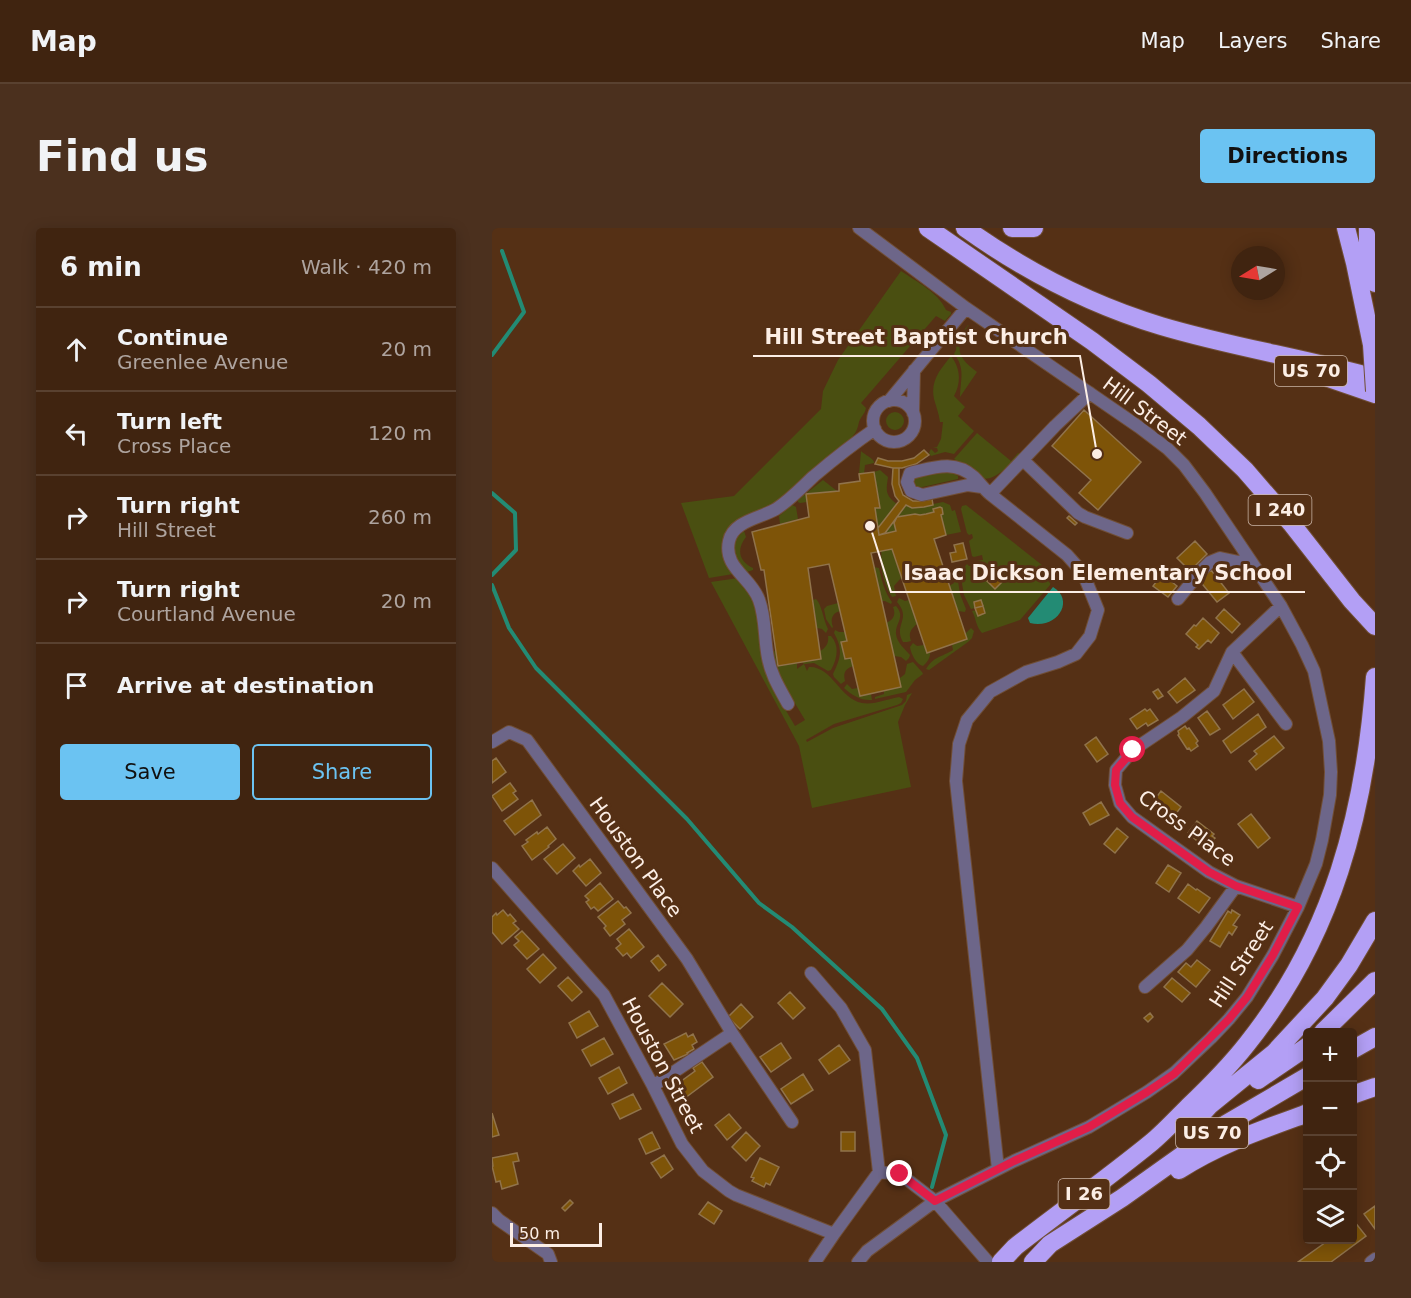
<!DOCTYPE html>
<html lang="en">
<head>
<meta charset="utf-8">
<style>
	:root { --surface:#402410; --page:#4b301e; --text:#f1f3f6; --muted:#aea49f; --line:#594130; --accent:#6bc3f2 }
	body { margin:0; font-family:"DejaVu Sans",sans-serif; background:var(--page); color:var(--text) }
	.controls { position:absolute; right:18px; bottom:18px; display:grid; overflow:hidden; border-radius:6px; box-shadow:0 3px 15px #0003 }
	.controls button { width:54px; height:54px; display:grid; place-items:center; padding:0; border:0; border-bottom:2px solid var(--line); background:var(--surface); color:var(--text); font:30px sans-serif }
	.compass { position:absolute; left:739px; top:18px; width:54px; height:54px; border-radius:50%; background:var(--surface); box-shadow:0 3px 15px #0003; rotate:259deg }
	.scale { position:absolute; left:18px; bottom:15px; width:92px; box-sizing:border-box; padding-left:6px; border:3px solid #fceee5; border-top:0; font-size:16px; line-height:21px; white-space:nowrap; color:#fceee5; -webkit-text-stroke:4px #553015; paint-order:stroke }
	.stop { position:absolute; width:18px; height:18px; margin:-14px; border:4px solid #e11d48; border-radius:50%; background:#fff }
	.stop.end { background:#e11d48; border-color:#fff; box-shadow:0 2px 6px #0008 }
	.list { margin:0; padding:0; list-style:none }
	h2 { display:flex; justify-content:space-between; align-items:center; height:78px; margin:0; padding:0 24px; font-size:26px }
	h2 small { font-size:20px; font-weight:400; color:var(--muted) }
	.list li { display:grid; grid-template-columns:39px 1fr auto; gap:18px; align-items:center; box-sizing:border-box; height:84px; padding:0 24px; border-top:2px solid var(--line) }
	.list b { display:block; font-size:22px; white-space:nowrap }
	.list p { margin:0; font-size:20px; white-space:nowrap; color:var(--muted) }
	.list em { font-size:20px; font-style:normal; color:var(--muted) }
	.actions { display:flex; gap:12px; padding:18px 24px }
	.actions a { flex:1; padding:14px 0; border:2px solid var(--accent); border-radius:6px; text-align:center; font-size:21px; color:var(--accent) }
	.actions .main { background:var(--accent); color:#111 }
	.icon { flex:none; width:33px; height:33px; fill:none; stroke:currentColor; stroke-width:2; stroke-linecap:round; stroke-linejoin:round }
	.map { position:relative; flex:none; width:883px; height:1034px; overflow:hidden; border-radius:6px }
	header { display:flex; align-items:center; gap:36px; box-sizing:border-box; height:84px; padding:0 30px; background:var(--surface); border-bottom:2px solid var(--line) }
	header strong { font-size:28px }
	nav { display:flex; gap:33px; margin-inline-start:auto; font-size:21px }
	.intro { display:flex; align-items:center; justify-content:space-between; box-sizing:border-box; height:144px; padding:0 36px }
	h1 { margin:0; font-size:42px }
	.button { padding:15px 27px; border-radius:6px; background:var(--accent); color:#111; font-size:21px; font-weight:700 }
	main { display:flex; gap:36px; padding:0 36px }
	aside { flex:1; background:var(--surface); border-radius:6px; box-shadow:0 3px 15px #0003 }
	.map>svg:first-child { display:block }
	.green { fill:#4a4f11 }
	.water { fill:#238b74 }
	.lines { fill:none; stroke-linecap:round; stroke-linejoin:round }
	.stream { stroke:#238b74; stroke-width:4 }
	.building { fill:#7e5408; stroke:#90734b; stroke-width:1.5 }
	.minor-casing { stroke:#704e36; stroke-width:14 }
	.highway-casing { stroke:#704e36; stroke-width:20 }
	.minor { stroke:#6d6689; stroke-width:12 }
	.highway { stroke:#b39ff5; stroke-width:18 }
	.highway-bridge-casing { stroke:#704e36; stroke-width:20; stroke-linecap:butt }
	.highway-bridge { stroke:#b39ff5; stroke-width:18 }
	.route { stroke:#e11d48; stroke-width:8 }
	.labels { text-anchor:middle; stroke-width:6; stroke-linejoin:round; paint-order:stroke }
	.shield { fill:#553015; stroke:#cab5a7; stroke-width:1.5 }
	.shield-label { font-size:18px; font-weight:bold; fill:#fceee5 }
	.street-label { font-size:20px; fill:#fceee5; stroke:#553015 }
	.leader { fill:none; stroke:#fceee5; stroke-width:2 }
	.callout-dot { fill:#fceee5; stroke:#553015; stroke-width:2 }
	.callout-label { font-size:21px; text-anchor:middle; font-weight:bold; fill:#fceee5; stroke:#553015; stroke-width:6; stroke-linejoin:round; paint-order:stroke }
</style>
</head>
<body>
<header>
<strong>Map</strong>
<nav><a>Map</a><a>Layers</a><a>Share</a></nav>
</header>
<div class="intro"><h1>Find us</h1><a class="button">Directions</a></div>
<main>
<aside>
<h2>6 min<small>Walk · 420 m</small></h2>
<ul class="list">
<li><svg class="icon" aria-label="ahead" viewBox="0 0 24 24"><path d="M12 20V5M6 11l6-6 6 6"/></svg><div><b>Continue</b><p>Greenlee Avenue</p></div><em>20 m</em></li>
<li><svg class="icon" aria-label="left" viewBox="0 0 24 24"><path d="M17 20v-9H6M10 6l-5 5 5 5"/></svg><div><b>Turn left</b><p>Cross Place</p></div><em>120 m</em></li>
<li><svg class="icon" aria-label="right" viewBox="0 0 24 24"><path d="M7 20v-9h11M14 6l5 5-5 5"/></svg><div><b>Turn right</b><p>Hill Street</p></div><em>260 m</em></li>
<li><svg class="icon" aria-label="right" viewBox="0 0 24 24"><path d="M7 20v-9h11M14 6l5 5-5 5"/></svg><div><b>Turn right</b><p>Courtland Avenue</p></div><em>20 m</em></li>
<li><svg class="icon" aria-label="arrive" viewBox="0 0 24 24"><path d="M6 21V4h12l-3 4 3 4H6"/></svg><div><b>Arrive at destination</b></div></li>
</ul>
<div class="actions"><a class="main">Save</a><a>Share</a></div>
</aside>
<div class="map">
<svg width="883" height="1034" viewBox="0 0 883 1034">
	<rect width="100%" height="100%" fill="#553015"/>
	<path class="green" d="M409,43C425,54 446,64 454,82L459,84V86L453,93L444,88L369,175L374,180C373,186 369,188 367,194C365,203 364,204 358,212L287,276L241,299V346L217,350L189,275L242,268L329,181L331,163L346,132Z
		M476,97L477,99C462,120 465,129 485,144L468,169C468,153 474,140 462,126L464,122L465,111Z
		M459,128C469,141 469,155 462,168L473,179L466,188L482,203L462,226L453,224L439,228L437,225L439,221L443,225L446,223L445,220L441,219H445L449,211L451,194H448C447,186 444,178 442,171C438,152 449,141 459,128Z
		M394 193a9 9 0 1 1 18 0a9 9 0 1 1-18 0Z
		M485,205L519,233L526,225L528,226C522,234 501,255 489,250C480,245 472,236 462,231Z
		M369,223C373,227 381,230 382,234V235L373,237L372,246H367Z
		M388,242L396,249C394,263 393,267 405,276L386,300L383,280L388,279L382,244Z
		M453,243L461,245L466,248V251L426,260L422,259L421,253L425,249Z
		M331,252L345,263L315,266V274L308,275L306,274V272Z
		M451,274L458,277L460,283L463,282L469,304L454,307L449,287L441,281L442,284L428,287L423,286L406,289L402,295L404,303L393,305L414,277L431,278Z
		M300,277L304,279L306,291L288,296L287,288Z
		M474,277L560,345L558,357L528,392L490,405C484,399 484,390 480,383L484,382L486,387L493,385L489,373L482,374L483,380L479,381L472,367L468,344L475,336L477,338L482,337L484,333L491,332L490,327L482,329L480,328L477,313L481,310L480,306L477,307L475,305L469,281L470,278Z
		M252,303L254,309C244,322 247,333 261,340V342L255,344C249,341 248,339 246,333C240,320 241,312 252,303Z
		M400,321L409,350L402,358L404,368L400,369C394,361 389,343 389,334C389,330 390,327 389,323Z
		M382,339L387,340C390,353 392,363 400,374L399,376L393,373H389Z
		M246,350L255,359L265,379L275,447L279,457L303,498L313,492L289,452L290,451L283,437L282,423H284L286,438L305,435V441L312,436L315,443L317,439C340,438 348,471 370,475C382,477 396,471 407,469L411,471L409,475L405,477L342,496L314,512L315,514L341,500L410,477L414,473L415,467L420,465L413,477L406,494L419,559L320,580L307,518L219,354Z
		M463,353H466L468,366L474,381L473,384L466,383L457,358L462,355Z
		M407,370L413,373L417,372L425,396C419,401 416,405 419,413L415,414H411C401,397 420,391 405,374Z
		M324,371C330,377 331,391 336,401L334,405L330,401L325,400L321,372Z
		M346,375L348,383C340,385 338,392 341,399L340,400L334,391L332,381L335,378Z
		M404,378C414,389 403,395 404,406C405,415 413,421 418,427L417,430L414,433L409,429L402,428L394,395C402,392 404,386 401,379Z
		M479,400L482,403L480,410L476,414L437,442L434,441C442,428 450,429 461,422L460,417L475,411L473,406Z
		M343,402L347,404H353L355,413L349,414L353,431L359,430L361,438C353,441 351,445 353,453L349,456L342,449L341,446C349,430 351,421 342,405Z
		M336,408H339C348,418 345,431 339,442L336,443L322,435L312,436L310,434L329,431L328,423C334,420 337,415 336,408Z
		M421,415L425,418L432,417L435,425L438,424C439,429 435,435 431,438C424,436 419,426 418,419Z
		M421,434L430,444L431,446L423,452L414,464L383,471V469L392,466V463L413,446L415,436Z
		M355,456L360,461L366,460L368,468L379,466L380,472C369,473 360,467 352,460Z"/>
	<path class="water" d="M561,359C584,373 564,402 538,395L536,390Z"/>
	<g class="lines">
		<path class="stream" d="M0,127L32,84L10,23
			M0,265L23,285L24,322L0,347
			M0,357L17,400L44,440L195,591L267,675L300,699L390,781L425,830L454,907L440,959"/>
	</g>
	<path class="building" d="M592,182L649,234L606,282L587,265L599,252L560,218Z
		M432,222L437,227L424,236L410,240H401L383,236L386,230L396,233H410L422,230Z
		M401,240H407V256L411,267L421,273H430L440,271L441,277L432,279L420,280L414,277L393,305L387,307L386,300L407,273L403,268L400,256Z
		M382,244L388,280H383L387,307L404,303L402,295L405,289L423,286L428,287L434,286L442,284L441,281L448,279L450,280L451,286L449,287L454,307L442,311L475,411L435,425L400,321L379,325L409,459L368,468L359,430L353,431L349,414L355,413L337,336L316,340L329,431L286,438L272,342H269L260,304L317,289L314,266L347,263V256L368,253L367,246Z
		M577,288L585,295L583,297L575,290Z
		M703,313L715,326L698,343L685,330Z
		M471,315L475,331L460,334L458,325L464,324L462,317Z
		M719,342L737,365L725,374L707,352Z
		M502,346L510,354L503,361L495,353Z
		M670,346L685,358L676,369L661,358Z
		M489,372L491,378L483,380L482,374Z
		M491,378L493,385L486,388L483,380Z
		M732,381L748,396L740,405L724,390Z
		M711,390L727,405L719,415L716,412L707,421L704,419L706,417L694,406L702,397L704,398Z
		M693,450L703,462L685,475L676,464Z
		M666,461L671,468L666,471L661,464Z
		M752,461L762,474L741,491L731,477Z
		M653,481L655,483L658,481L666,492L656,498L654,495L645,501L638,491Z
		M715,483L728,501L718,507L706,490Z
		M766,486L774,499L739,525L731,513Z
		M693,498L695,501L697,500L706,513L704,515L706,518L699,523L697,520L695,521L686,507L687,506L686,503Z
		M782,508L792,520L764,542L757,533L765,526L762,523Z
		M604,509L616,526L605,534L593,517Z
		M4,530L14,544L0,555V533Z
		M18,555L24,563L21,565L26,571L10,583L0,568Z
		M669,563L689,579L678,594L658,578Z
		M40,572L49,587L23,607L12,593Z
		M609,574L617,587L598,597L591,585Z
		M759,586L778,610L766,620L746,596Z
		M705,593L722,606L720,608L723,610L715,618L714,617L712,619L696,605Z
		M55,599L64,611L56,618L57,619L40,632L30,618L36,614L34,612L45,604L46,606Z
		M625,600L636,609L623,625L612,616Z
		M71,616L83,630L65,646L52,631Z
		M98,631L109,645L94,658L81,643L87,637L88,639Z
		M676,637L689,645L677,664L664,655Z
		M108,655L121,671L106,683L102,679L99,681L94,674L97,672L93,668Z
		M696,656L704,662L705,661L718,670L707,685L686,670Z
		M126,673L132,680L134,679L139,685L130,692L133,696L118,708L112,700L114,698L106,689Z
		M11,682L16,688L18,686L24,693L21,695L27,701L10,716L0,704V689L4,685L5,687Z
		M740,682L748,687L741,697L745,699L740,707L737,704L728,719L718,713L736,683L739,685Z
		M137,701L152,719L139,730L135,725L131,728L124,720L129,716L125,711Z
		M30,703L47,721L35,731L22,717L27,713L23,709Z
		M51,726L64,740L48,755L35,741Z
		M166,727L174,737L167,743L159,733Z
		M705,732L718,742L704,759L686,744L694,735L699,739Z
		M76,749L90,764L80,773L66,758Z
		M680,750L698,765L690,774L672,759Z
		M170,755L191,776L178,789L157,768Z
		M298,764L313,780L301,791L286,775Z
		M249,776L261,789L248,801L236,789Z
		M97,783L106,798L85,810L77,795Z
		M658,785L661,789L656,794L652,790Z
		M194,805L196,809L201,806L205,814L200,817L202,821L195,825L196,826L182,832L172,816Z
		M112,810L121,826L99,838L90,822Z
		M289,815L299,830L279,844L268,829Z
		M347,817L358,832L337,846L327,832Z
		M210,834L221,849L193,870L184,857L203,843L201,840Z
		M127,839L135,855L116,866L107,850Z
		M311,846L321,862L299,876L289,861Z
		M141,866L149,881L128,891L120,876Z
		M0,885L7,907L0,909Z
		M237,886L249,900L235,912L223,897Z
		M160,904L168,920L154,926L147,911Z
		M254,904L268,918L254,933L240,919Z
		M349,904H363V923H349Z
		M25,925L27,933L21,934L26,956L10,961L8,953L4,954L0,938H1L0,930Z
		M172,927L181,941L169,950L159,935Z
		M268,930L287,939L278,957L274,955L272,959L260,953L262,950L259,949Z
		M78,972L81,975L73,983L70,980Z
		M216,974L230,983L222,996L207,986Z
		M883,978V1001L872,986Z
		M862,993L874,1008L839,1034H806L837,1012H860V994Z"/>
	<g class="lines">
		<defs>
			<path id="minor" d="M381 193a21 21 0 1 1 42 0a21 21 0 1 1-42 0Z
				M397,173L474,80
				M421,185L422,142
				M531,232L586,285L593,289L635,305
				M490,259L476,257L430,267L419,263L415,254L418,245C441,240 462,231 482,249C488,255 492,261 498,266L575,327L591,345L606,382L598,408L584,426L566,434L534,444L498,464L475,492L467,516L464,553L506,941
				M498,266L563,198L598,165
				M686,371L708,344L718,334L728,330L747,334L757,331
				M789,378L740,424L722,463L690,489L641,522L624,542L623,557L628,575L640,589L717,644L744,658L806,679
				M740,424L794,496
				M296,476C288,461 279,447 276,430C272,411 274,390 267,372C259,349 231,340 237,313C241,293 269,290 284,281C298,272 310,259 322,248C342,231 361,216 383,201
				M0,514L17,504L35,512L195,731L240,805L300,894
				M0,640L112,767L161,858L190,916L211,943L237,963L244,967L342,1006
				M319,745L349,780L373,822L387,944
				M653,759L695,722L714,699L744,658
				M161,858L240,805
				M387,944L408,946L443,973L496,1034
				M0,985L7,992L56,1026L59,1034
				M323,1034L342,1006L387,944
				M366,1034L375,1023L443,973L522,933L597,899L655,864L682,845L719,810L737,791L755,769L781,727L806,679L824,636L830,612L838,567L839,544L837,513L822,443L810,417L789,378L713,265L692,237L676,221L647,199L474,80L367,0
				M879,1034L883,1031"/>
			<path id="highway" d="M436,0L600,113L657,156L707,198L753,242L799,295L860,373L883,398
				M473,0C532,42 599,77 669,98C739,119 812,130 883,150
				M520,0H542
				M854,0L863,35L880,117L883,125
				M876,0V22L883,55
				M822,145L883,166
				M831,804L883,753
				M860,822L883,809
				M766,852L816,818
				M860,867L883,859
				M707,889L718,877L782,825L833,770L857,737L883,693
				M687,942C727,916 772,901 816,885
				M509,1034L523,1019C568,984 616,950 660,914C673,903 684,891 696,879C717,859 737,839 755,816C841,708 873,585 883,449
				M541,1034L558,1016L630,970L734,896L816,848"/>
		</defs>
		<use href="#minor" class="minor-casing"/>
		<use href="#highway" class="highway-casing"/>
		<use href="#minor" class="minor"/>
		<use href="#highway" class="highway"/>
		<defs>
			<path id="highway-bridge" d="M880,117L883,163"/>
		</defs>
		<use href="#highway-bridge" class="highway-bridge-casing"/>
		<use href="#highway-bridge" class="highway-bridge"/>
	</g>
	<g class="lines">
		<path class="route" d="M408,946L443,973L522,933L597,899L655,864L682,846L737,791L755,769L781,727L806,679L744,658L717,644L640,589L628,575L623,557L624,542L641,522"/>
	</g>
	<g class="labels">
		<g class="shield">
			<rect x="783" y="128" width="72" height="30" rx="4.5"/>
			<rect x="756.5" y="267" width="63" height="30" rx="4.5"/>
			<rect x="684" y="890" width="72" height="30" rx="4.5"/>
			<rect x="566.5" y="951" width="51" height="30" rx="4.5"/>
		</g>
		<g class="shield-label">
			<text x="819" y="149">US 70</text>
			<text x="788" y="288">I 240</text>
			<text x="720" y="911">US 70</text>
			<text x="592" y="972">I 26</text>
		</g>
		<g class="street-label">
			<text transform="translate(653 183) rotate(37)" y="7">Hill Street</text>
			<text transform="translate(695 600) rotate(36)" y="7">Cross Place</text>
			<text transform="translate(144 629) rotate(54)" y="7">Houston Place</text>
			<text transform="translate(749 736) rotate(-57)" y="7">Hill Street</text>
			<text transform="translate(171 837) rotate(62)" y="7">Houston Street</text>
		</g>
	</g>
	<path class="leader" d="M605 226L588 128H261M378 298L399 364H813"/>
	<g class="callout-dot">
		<circle cx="605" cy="226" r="6"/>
		<circle cx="378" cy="298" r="6"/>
	</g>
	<g class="callout-label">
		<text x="424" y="116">Hill Street Baptist Church</text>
		<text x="606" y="352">Isaac Dickson Elementary School</text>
	</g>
</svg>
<div class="controls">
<button>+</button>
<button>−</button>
<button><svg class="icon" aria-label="locate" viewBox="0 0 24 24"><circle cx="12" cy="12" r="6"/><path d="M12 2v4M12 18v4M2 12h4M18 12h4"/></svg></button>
<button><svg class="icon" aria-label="layers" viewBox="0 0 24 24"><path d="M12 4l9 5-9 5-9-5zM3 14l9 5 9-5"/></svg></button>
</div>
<svg class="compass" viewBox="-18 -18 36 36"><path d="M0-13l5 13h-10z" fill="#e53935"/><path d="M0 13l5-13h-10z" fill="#aea49f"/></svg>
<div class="scale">50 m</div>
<div class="stop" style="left:641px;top:522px"></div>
<div class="stop end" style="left:408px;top:946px"></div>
</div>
</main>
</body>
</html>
